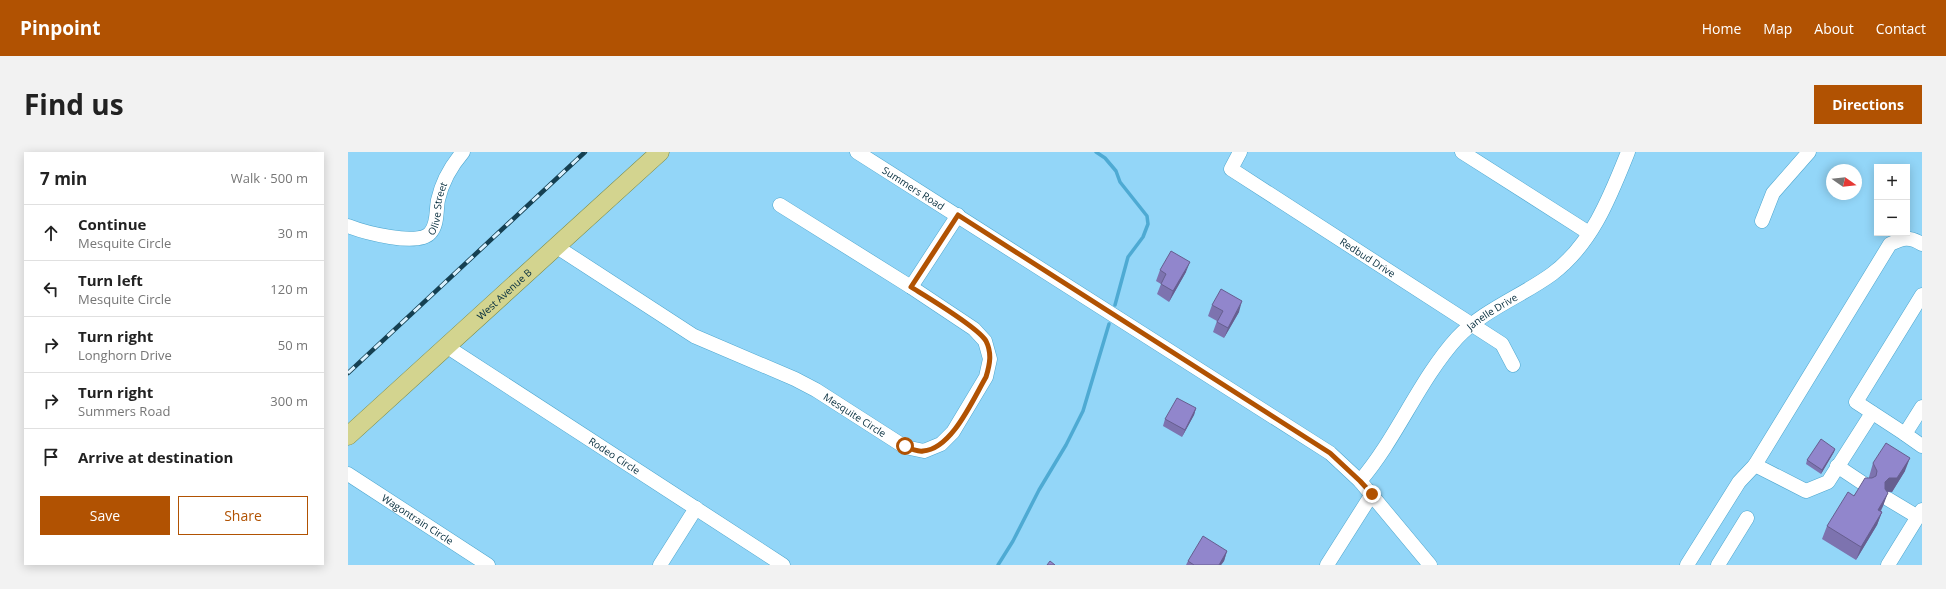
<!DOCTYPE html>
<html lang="en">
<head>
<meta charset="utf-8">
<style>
	:root { --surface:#fff; --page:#f2f2f2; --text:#222; --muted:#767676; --line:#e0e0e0; --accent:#b15202 }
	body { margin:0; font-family:"Open Sans",sans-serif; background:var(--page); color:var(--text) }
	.controls { position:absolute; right:12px; top:12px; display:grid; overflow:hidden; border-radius:0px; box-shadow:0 2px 10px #0003 }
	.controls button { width:36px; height:36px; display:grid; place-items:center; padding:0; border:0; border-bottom:1px solid var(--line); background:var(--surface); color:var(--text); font:20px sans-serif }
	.compass { position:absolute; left:1478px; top:12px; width:36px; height:36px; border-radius:50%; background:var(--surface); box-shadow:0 2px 10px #0003; rotate:104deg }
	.stop { position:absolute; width:12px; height:12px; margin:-9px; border:3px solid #b15202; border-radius:50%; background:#fff }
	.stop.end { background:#b15202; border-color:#fff; box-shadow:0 1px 4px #0008 }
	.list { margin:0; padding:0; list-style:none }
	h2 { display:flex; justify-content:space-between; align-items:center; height:52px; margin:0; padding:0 16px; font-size:17px }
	h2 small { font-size:13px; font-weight:400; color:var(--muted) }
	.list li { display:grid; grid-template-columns:26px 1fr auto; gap:12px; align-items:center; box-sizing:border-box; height:56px; padding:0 16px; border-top:1px solid var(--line) }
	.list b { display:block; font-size:15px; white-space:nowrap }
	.list p { margin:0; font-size:13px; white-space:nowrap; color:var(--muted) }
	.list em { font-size:13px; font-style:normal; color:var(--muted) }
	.actions { display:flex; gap:8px; padding:12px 16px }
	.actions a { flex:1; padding:9px 0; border:1px solid var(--accent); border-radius:0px; text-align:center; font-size:14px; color:var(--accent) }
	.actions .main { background:var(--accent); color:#fff }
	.icon { flex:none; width:22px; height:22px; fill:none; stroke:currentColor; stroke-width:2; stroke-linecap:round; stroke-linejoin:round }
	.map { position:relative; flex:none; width:1574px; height:413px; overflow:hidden; border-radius:0px }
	header { display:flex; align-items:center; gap:24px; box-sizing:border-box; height:56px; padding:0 20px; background:var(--accent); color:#fff }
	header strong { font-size:19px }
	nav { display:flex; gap:22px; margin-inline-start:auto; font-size:14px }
	.intro { display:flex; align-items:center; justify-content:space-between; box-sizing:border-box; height:96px; padding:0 24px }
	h1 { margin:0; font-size:28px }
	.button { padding:10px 18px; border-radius:0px; background:var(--accent); color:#fff; font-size:14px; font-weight:700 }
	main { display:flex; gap:24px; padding:0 24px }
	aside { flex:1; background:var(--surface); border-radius:0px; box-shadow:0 2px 10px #0003 }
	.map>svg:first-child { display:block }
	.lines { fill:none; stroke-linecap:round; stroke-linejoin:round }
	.stream { stroke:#4eaad3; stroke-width:3.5 }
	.minor-casing { stroke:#4da6ce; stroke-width:15 }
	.major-casing { stroke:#778742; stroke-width:19 }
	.minor { stroke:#fff; stroke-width:14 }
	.major { stroke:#d3d48f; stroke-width:18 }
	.rail-casing { stroke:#154052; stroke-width:4.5 }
	.rail { stroke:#d9f1fe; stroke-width:3; stroke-dasharray:9; stroke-linecap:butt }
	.wall { fill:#7d73af }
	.shaded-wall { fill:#665e8f }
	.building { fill:#9186cc; stroke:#665e8f }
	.route { stroke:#b15202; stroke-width:5 }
	.labels { text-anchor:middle; stroke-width:3; stroke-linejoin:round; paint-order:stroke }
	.street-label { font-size:10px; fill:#052d3d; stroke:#d9f1fe }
</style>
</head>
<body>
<header>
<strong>Pinpoint</strong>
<nav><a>Home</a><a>Map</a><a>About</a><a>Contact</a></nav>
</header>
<div class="intro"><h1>Find us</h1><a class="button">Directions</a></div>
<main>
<aside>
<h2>7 min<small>Walk · 500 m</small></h2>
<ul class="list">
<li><svg class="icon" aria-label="ahead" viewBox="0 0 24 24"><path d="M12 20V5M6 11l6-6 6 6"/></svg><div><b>Continue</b><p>Mesquite Circle</p></div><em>30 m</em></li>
<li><svg class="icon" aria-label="left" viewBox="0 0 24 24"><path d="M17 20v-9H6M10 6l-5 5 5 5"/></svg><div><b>Turn left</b><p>Mesquite Circle</p></div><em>120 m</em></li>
<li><svg class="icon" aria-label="right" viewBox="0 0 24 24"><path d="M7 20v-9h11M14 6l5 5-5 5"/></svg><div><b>Turn right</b><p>Longhorn Drive</p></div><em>50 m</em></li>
<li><svg class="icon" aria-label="right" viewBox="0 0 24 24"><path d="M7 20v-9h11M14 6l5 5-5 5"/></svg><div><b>Turn right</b><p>Summers Road</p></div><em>300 m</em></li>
<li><svg class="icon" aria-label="arrive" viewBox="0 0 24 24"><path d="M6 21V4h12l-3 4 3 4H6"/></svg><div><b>Arrive at destination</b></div></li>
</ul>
<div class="actions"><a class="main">Save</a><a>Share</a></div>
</aside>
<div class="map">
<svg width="1574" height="413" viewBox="0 0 1574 413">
	<rect width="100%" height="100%" fill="#93d6f8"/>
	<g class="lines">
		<path class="stream" d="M748,0L757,6L768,19L772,30L799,64L800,72L795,85L780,105L767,153
			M650,413L665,389L691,338L718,293L735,259L761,172"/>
		<defs>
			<g id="minor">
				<path id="s1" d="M509,0L982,301L1012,329L1082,413"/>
				<path id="s2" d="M892,0L883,17L1154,192L1165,213"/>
				<path d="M1114,0L1241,81"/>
				<path d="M1414,69L1425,41L1461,0"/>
				<path id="s3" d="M0,74C15,80 70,95 82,81C90,73 88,58 90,48C94,30 103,14 115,0"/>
				<path id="s4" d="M209,95L346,184L447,227L468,238L557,295L576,299L593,292L605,280L638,225L642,207L637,189L626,177L563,135L432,53"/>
				<path d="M563,135L610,63"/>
				<path id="s5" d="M98,194L435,413"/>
				<path d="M1574,255L1557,282L1574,294"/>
				<path d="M1557,282L1508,250L1574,143"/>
				<path d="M1407,313L1458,339L1480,330L1524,261"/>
				<path d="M1489,314L1516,332"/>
				<path id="s6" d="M0,322L140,413"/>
				<path id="s7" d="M1012,329C1049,286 1071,228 1109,186C1135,158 1174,144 1204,122C1244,92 1262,45 1280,0"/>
				<path d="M1540,347L1570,365"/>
				<path d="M312,413L348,356"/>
				<path d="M979,413L1024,342"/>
				<path d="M1339,413L1391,330L1407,313L1542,92C1555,86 1561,84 1574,92"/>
				<path d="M1370,413L1399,366"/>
				<path d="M1540,413L1574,358"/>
			</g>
			<g id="major">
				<path id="s8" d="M0,284L312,0"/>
			</g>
		</defs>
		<use href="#minor" class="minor-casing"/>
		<use href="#major" class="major-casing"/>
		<use href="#minor" class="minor"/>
		<use href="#major" class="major"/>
		<defs>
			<path id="rail" d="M0,221L237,0"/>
		</defs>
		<use href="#rail" class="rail-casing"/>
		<use href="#rail" class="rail"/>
	</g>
	<path class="wall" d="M812,118L838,120L821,150L809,142L813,132L808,129Z
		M864,153L891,160L876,186L865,180L869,169L860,164Z
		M848,256L846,263L834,285L815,274L817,267Z
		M1487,297L1486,300L1473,322L1458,312L1459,308Z
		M1525,311L1557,319L1544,340H1539L1535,354L1533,359L1534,360L1529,373L1508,408L1474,387L1479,374L1521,326V325Z
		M879,399L876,409L873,413H838L840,409Z"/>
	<path class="shaded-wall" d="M842,110L838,120L821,150L825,139Z
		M894,149L891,160L876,186L880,176Z
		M848,256L846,263L834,285L837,278Z
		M1487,297L1486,300L1473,322L1474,318Z
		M1562,306L1557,319L1544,340L1536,339L1537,330Z
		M1540,341L1535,354L1525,371L1530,358Z
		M1534,360L1529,373L1508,408L1513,395Z
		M879,399L876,409L873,413H871Z"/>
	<path class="building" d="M823,99L842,110L825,139L813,132L818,122L812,118Z
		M873,137L894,149L880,176L869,170L875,159L864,153Z
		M829,246L848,256L837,278L817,267Z
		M1473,287L1487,297L1474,318L1459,308Z
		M1538,291L1562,306L1549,326H1541L1537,330V337L1540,341L1530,358L1534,360L1513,395L1479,374L1500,340L1506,344L1517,326H1524L1528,324L1529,319L1525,311Z
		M855,384L879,399L871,413H846L840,409Z
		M702,409L707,413H699Z"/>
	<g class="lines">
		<path class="route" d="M557,294C563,297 569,300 575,299C604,297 625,247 638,225C642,212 644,201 638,189C630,175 579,145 563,135L610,63L982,301L1012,329L1024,342"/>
	</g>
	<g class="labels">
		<g class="street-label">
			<text dy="4" stroke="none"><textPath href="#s1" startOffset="67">Summers Road</textPath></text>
			<text dy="4" stroke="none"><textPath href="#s3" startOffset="111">Olive Street</textPath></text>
			<text dy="4" stroke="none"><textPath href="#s2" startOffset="182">Redbud Drive</textPath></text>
			<text dy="4" stroke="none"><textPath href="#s8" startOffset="211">West Avenue B</textPath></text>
			<text dy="4" stroke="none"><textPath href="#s7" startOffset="217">Janelle Drive</textPath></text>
			<text dy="4" stroke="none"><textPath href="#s4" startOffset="343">Mesquite Circle</textPath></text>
			<text dy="4" stroke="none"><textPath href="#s5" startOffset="201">Rodeo Circle</textPath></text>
			<text dy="4" stroke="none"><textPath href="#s6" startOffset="83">Wagontrain Circle</textPath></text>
		</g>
	</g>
</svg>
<div class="controls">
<button>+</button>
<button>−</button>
</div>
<svg class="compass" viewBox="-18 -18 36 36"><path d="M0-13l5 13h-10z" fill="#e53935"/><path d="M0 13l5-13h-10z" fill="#767676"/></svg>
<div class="stop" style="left:557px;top:294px"></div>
<div class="stop end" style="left:1024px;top:342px"></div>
</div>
</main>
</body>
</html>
